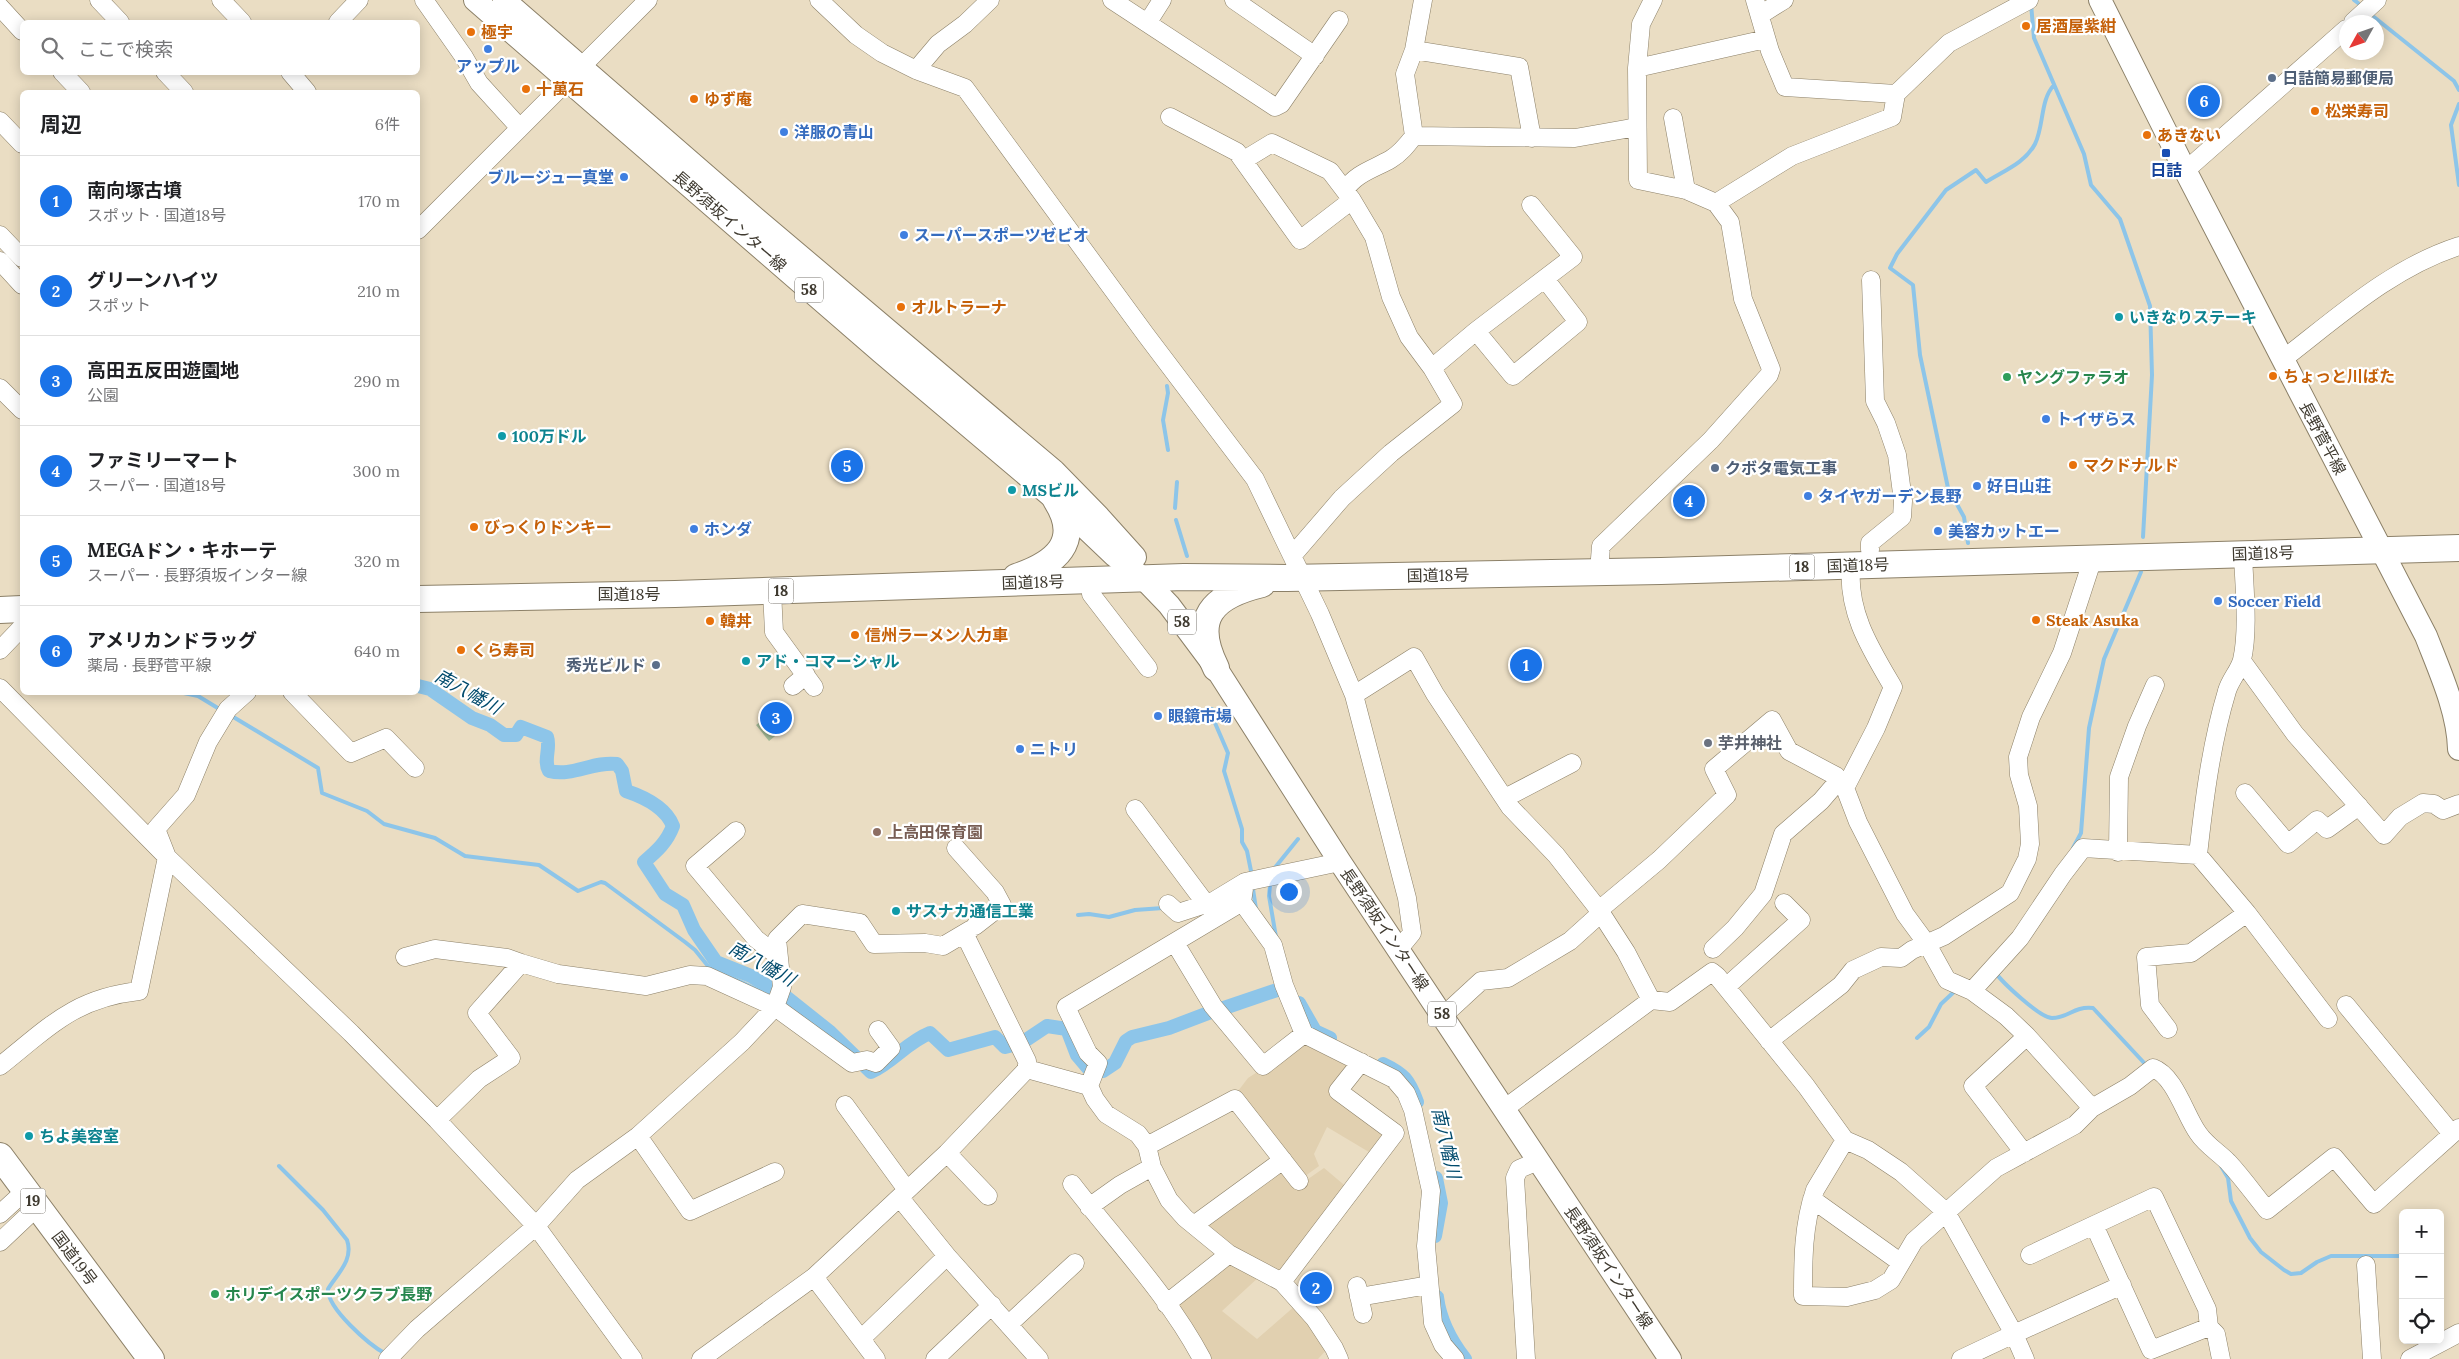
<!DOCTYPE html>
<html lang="ja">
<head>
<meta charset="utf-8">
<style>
	:root { --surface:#fff; --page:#f6f6f6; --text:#202124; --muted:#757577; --line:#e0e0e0; --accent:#1a73e8 }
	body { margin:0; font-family:Lora,"Noto Sans JP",serif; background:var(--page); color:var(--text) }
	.controls { position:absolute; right:15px; bottom:15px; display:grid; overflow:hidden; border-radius:8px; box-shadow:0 2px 12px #0003 }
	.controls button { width:45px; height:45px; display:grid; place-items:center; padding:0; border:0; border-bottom:1px solid var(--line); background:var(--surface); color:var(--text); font:25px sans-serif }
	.compass { position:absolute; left:2339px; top:15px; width:45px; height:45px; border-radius:50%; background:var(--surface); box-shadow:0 2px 12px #0003; rotate:230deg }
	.you { position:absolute; left:1288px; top:891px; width:18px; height:18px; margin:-12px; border:4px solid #fff; border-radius:50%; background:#1a73e8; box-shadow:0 0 0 8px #1a73e833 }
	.badge { display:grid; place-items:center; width:32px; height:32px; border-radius:50%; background:var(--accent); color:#fff; font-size:16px; font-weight:700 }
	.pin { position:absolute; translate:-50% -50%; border:2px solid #fff; box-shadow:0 1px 5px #0006 }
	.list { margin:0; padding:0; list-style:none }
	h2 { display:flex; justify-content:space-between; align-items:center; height:65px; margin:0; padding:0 20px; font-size:21px }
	h2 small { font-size:16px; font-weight:400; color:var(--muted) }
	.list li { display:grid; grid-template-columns:32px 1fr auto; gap:15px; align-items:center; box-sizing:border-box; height:90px; padding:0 20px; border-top:1px solid var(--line) }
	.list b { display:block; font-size:19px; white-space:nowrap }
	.list p { margin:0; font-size:16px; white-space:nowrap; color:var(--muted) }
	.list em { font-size:16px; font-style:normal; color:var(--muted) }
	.icon { flex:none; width:28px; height:28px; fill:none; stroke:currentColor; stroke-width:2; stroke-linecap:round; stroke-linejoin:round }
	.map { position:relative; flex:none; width:2459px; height:1359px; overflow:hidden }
	.search { position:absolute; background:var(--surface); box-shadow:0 2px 12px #0003; left:20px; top:20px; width:400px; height:55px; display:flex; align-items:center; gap:12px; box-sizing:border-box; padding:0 18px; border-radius:8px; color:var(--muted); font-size:19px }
	.panel { position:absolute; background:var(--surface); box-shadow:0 2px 12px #0003; left:20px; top:90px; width:400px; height:605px; border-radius:8px }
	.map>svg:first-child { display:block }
	.built { fill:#e1d0b0 }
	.green { fill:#a4bb98 }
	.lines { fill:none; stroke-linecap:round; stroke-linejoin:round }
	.stream { stroke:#8dc5e9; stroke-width:4 }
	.canal { stroke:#8dc5e9; stroke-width:14 }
	.minor-casing { stroke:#8c8068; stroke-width:19 }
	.major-casing { stroke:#8c8068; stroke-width:24 }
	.highway-casing { stroke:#8c8068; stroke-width:28 }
	.minor { stroke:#fff; stroke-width:18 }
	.major { stroke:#fff; stroke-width:22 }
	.highway { stroke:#fff; stroke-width:26 }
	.food-dot { fill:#e8710a; stroke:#fff; stroke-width:2 }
	.shop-dot { fill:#3f7fe0; stroke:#fff; stroke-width:2 }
	.service-dot { fill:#5c6f8a; stroke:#fff; stroke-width:2 }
	.transit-dot { fill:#1a4fb4; stroke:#fff; stroke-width:2 }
	.culture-dot { fill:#0f9aa8; stroke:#fff; stroke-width:2 }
	.leisure-dot { fill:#2e9e5b; stroke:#fff; stroke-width:2 }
	.worship-dot { fill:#6b7280; stroke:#fff; stroke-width:2 }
	.education-dot { fill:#8d6e63; stroke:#fff; stroke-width:2 }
	.labels { text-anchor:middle; stroke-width:4.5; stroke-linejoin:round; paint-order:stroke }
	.shield { fill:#fff; stroke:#79756e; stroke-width:1 }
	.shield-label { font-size:15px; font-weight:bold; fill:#3f3a30 }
	.food-label { font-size:16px; font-weight:bold; fill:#c56008; stroke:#fff; text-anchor:start }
	.shop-label { font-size:16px; font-weight:bold; fill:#366cbe; stroke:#fff; text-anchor:start }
	.service-label { font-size:16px; font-weight:bold; fill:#4e5e75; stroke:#fff; text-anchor:start }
	.transit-label { font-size:16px; font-weight:bold; fill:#164399; stroke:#fff }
	.street-label { font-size:16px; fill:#3f3a30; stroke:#fff }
	.culture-label { font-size:16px; font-weight:bold; fill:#0d838f; stroke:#fff; text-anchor:start }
	.leisure-label { font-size:16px; font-weight:bold; fill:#27864d; stroke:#fff; text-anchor:start }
	.worship-label { font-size:16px; font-weight:bold; fill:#5b616d; stroke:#fff; text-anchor:start }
	.education-label { font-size:16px; font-weight:bold; fill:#785e54; stroke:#fff; text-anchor:start }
	.water-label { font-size:18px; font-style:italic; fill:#004a6c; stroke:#fff }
</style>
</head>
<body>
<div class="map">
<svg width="2459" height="1359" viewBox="0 0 2459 1359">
	<rect width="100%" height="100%" fill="#eaddc3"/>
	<path class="built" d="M1305,1041L1350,1066L1331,1090L1388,1134L1374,1155L1327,1127L1314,1154L1319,1166L1301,1179L1235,1095L1248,1078Z
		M1282,1167L1298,1186L1324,1168L1349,1189L1282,1275L1235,1252L1200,1225Z
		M1230,1259L1260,1276L1222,1311L1257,1339L1296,1305L1329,1347L1318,1359H1206L1171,1305Z"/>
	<path class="green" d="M776,705L791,723L769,741L756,725L771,714L768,710Z"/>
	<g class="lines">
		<path class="stream" d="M2354,0L2358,3
			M2031,4L2034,38L2084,154L2091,185L2120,219L2150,306L2152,375L2143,537
			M2374,17L2454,81L2459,90
			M2459,104L2451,125L2459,185
			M1167,386L1168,393L1163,420L1168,450
			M1175,508L1177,482
			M1176,520L1187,556
			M1968,543L1964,517L1948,488L1920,355L1913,285L1890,268L1897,254L1946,190L1976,170L1986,182C2003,171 2025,163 2035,144C2044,126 2040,100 2054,85
			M179,692L198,696L221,710
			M1212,709L1215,723L1228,753L1224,771L1242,829V842L1247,851L1252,876
			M230,715L318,768L322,793L367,811L384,824L435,838L465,856L539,865L578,891L601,882L605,883L685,942L695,950L708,966L762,992
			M2073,848L2081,833L2089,728L2104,659L2141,572
			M1273,870L1298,839
			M1270,885L1269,896L1276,937
			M1253,889L1256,909
			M1078,915L1089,914L1109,917L1135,910L1163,908
			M1995,972C2002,982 2040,1018 2052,1018C2069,1018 2073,1006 2093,1008L2147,1066
			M1917,1038L1929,1027L1941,1004L1956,990
			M279,1166L323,1210L347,1240C354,1260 337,1274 328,1289C327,1308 369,1345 386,1354
			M2221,1166L2228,1178L2231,1201L2250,1238L2261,1252L2284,1270L2291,1274L2301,1273L2317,1262L2331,1256H2403"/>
		<path class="canal" d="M418,686L430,689L472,718L490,725L504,735H516L521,727L547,737C551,748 543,760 549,771C573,777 593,761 617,764L622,771L626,791C644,797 666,808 673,826C667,842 657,851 644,862L665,894L683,905L694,930L716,962L751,976L786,997L830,1032L871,1072C893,1062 907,1042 930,1033L948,1050L995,1037L1005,1047L1013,1045
			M1299,1003L1315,1031L1330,1038
			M1224,1008L1280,989
			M1023,1042L1047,1026L1067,1029L1077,1055L1088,1068
			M1383,1064C1404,1074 1409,1080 1417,1102
			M1103,1071L1115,1063L1126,1041L1132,1037L1169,1028L1211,1012
			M1435,1236L1441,1203L1436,1178
			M1437,1297C1440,1321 1451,1341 1465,1359"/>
		<defs>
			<path id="minor" d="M99,0L120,22
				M221,0L242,22
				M424,0L464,57L479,83L519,127
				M819,0L856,35L882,53L916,70L965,88L1146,335L1255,479L1320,614L1354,695L1407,898L1412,933L1398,950
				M1112,0L1275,107L1281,104L1339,20
				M1234,0L1315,56
				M1755,0L1770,51L1785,87L1896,94
				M0,7L22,31
				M1760,15L1784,0
				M338,22L359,0
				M1148,22L1162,0
				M2353,22L2377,0
				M1414,50L1519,67L1532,138
				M1637,68L1766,39
				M916,70L938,44L965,24L990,0
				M62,72L81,92
				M165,72L184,92
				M290,72L307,92
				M1170,117L1237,152L1300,240L1352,200
				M1673,118L1686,190
				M0,121L22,144
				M1414,136L1575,138L1637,127
				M1244,160L1272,143L1330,171L1352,200L1374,237L1391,297L1409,337L1432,368L1453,404L1391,453L1342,498L1292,556
				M2185,171L2346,29
				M1345,190C1356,173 1374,169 1391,159C1401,153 1407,145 1414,136L1405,74L1414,50L1423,0
				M1716,203L1792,156L1892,117L1896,94L1949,43L2029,0
				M418,230L648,0
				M0,235L22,258
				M0,261L22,285
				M1476,331L1513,376L1578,322L1545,279
				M2282,360C2338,317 2391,268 2459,246
				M1432,368L1476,331L1573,257L1531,205
				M0,388L22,410
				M1870,550V543L1902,517L1903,501L1897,455L1886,423L1875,401L1871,280
				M1599,572L1601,546L1711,440L1769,375L1771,369L1743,299L1730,222L1716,203L1686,190L1638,180L1637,68L1641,24L1653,0
				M772,591L774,632L814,687
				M1091,594L1148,668
				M0,650L22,627
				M2242,661L2295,734L2384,835L2400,817L2423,803L2434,804L2443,810L2459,804
				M793,686L806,675
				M0,688L167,857L351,1033L437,1120L536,1226L633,1359
				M292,692L351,753L386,738L415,768
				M1354,695L1414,657L1435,694L1510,807L1556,855L1599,910L1626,952L1651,1000L1670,1002L1712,972L1717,976L1806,1086L1845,1140L1868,1150L1901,1172L1946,1212L2014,1334L2122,1285
				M1845,788L1876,728L1893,687C1870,648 1847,612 1851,565
				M2245,793L2288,844L2317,820L2327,829L2359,806
				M1505,798L1572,763
				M1135,809L1206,904
				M736,831L695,866L756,939L778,956
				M956,848L995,892L1002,905L975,926
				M2118,852L2119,777L2137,726L2155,685
				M2198,855L2247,913L2328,1019
				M1242,902L1273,945L1284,985L1304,1034L1394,1079L1406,1093L1413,1110L1431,1191L1426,1246L1433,1323L1443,1345L1455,1359
				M1168,904L1178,913L1212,902L1245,882L1340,862
				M1599,910L1659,860L1727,795L1714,769L1772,720L1789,751L1836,776L1845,788L1858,822L1905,914L1927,944L1947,980L1972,991L2006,1016L2027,1036L2092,1108
				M1175,943L1213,1006L1263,1066L1304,1034
				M1713,949L1735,928L1763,894L1783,834L1821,801L1839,780
				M405,957L435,949L507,958L521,963L477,1013L511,1058L479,1079L437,1120
				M521,963L558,974L646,986L690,975L707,976L775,1007L852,1063L867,1060L876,1063L891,1048L878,1030
				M1726,987L1801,920L1784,903
				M1972,991L2020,938L2063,874L2083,848L2198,855C2204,801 2211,744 2227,691C2230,680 2239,671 2242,660C2249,630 2244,585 2243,554
				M2346,1005L2452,1134
				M1443,1016L1481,981L1508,978L1570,941L1601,913
				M2168,1029L2150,1005L2146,957L2191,953L2247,913
				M1769,1041L1841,985L1853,970L1881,957L1901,958L1912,950L1944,936L2010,893L2027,859L2030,844L2028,806L2019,775L2018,757L2031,717L2062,653L2093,558
				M0,1066C48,1028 74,998 139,991L167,857L156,829L186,795L208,742L228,709L247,692
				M1027,1069L1089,1086L1098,1063L1088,1053L1066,1007L1242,902L1245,882
				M1089,1086L1095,1099L1106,1114L1138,1134L1147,1146L1152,1167L1169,1200L1185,1218L1229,1254L1282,1282L1315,1319L1334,1348L1339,1359
				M845,1105L907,1190
				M1504,1109L1651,1000
				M638,1136L690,1211L775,1172
				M1845,1140L1815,1190C1803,1225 1803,1260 1803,1296L1847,1297L1875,1290L1891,1280L1914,1241L1996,1168L2075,1125L2092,1108L2130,1086L2153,1068C2175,1076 2185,1115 2198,1133C2206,1145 2218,1152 2228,1162C2242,1177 2254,1194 2267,1210L2334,1157L2374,1204L2459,1128
				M1147,1146L1235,1099L1299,1181
				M947,1153L988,1196
				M2024,1153L1973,1086L2027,1036
				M1072,1184C1115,1240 1169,1296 1202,1359
				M900,1198L947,1256L1039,1359
				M1812,1199L1900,1262
				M1089,1207L1120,1185L1152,1167
				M0,1214L25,1191
				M1194,1225L1283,1160
				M0,1242L37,1207
				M2030,1255L2094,1225
				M2366,1265L2372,1359
				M814,1277L876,1359
				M1282,1282L1395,1133L1338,1091L1361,1062
				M1357,1286L1363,1314
				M1359,1297L1429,1285
				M1166,1304L1229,1254
				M1009,1324L1075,1263
				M2209,1327L2207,1309L2154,1197L2094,1225L2151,1350L2209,1327L2216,1334L2221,1359
				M861,1339L947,1256
				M388,1359L417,1329L536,1226L577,1180L638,1136L742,1042L775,1007L782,987L777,939L802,914L860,923L874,944L925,943L943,946L970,930
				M701,1359L814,1277L947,1153L1027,1069V1061L965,935
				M935,1359L992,1305
				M1526,1359L1515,1178L1519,1169L1538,1161
				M1961,1359L2014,1334L2025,1359
				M2410,1359L2459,1333"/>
			<path id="major" d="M475,0L882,353L1056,500L1115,556L1144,579L1169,605L1216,668L1340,862L1670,1359
				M504,0L755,218L1054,471L1099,517L1135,557
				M2100,0L2184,168L2426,636C2440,672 2458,711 2459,749"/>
			<path id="highway" d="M1016,577C1055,564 1083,542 1056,500
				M418,599L675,594L1184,577L1287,578L1661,571L2459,548
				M0,610L22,609
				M1216,668C1191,618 1212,596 1262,584
				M0,1156L151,1359"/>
		</defs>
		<use href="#minor" class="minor-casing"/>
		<use href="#major" class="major-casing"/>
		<use href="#highway" class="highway-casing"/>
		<use href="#minor" class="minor"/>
		<use href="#major" class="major"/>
		<use href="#highway" class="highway"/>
	</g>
	<g class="food-dot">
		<circle cx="2026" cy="26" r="5"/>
		<circle cx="471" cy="32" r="5"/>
		<circle cx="526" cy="89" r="5"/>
		<circle cx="694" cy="99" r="5"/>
		<circle cx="2315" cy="111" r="5"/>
		<circle cx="2147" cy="135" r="5"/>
		<circle cx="901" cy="307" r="5"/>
		<circle cx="2273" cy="376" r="5"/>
		<circle cx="2073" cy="465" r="5"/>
		<circle cx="474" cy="527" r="5"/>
		<circle cx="2036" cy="620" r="5"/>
		<circle cx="710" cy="621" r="5"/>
		<circle cx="855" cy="635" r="5"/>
		<circle cx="461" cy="650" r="5"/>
	</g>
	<g class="shop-dot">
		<circle cx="488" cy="49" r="5"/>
		<circle cx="784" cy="132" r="5"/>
		<circle cx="624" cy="177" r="5"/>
		<circle cx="904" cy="235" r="5"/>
		<circle cx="2046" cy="419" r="5"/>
		<circle cx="1977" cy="486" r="5"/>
		<circle cx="1808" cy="496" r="5"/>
		<circle cx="694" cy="529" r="5"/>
		<circle cx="1938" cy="531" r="5"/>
		<circle cx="2218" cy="601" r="5"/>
		<circle cx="1158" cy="716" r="5"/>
		<circle cx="1020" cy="749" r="5"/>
	</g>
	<g class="service-dot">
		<circle cx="2272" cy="78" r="5"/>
		<circle cx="1715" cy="468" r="5"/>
		<circle cx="656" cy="665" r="5"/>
	</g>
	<rect class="transit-dot" x="2161" y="148" width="10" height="10" rx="2.5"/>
	<g class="culture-dot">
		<circle cx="2119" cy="317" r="5"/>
		<circle cx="502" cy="436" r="5"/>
		<circle cx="1012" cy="490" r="5"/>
		<circle cx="746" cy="661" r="5"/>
		<circle cx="896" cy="911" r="5"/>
		<circle cx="29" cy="1136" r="5"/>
	</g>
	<g class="leisure-dot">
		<circle cx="2007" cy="377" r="5"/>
		<circle cx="215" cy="1294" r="5"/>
	</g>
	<circle class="worship-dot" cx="1708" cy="743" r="5"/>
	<circle class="education-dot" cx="877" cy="832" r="5"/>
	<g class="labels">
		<g class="shield">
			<rect x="795" y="277.5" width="28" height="25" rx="4"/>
			<rect x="1789.5" y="554.5" width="25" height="25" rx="4"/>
			<rect x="768.5" y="578.5" width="25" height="25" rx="4"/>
			<rect x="1168" y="609.5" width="28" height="25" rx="4"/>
			<rect x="1428" y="1001.5" width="28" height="25" rx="4"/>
			<rect x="20.5" y="1188.5" width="25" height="25" rx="4"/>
		</g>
		<g class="shield-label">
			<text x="809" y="295">58</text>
			<text x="1802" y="572">18</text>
			<text x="781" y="596">18</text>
			<text x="1182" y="627">58</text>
			<text x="1442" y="1019">58</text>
			<text x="33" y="1206">19</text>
		</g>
		<g class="food-label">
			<text x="2036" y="32">居酒屋紫紺</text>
			<text x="481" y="38">極宇</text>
			<text x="536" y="95">十萬石</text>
			<text x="704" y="105">ゆず庵</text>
			<text x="2325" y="117">松栄寿司</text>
			<text x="2157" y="141">あきない</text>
			<text x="911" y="313">オルトラーナ</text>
			<text x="2283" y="382">ちょっと川ばた</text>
			<text x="2083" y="471">マクドナルド</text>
			<text x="484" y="533">びっくりドンキー</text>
			<text x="2046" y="626">Steak Asuka</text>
			<text x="720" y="627">韓丼</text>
			<text x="865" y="641">信州ラーメン人力車</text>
			<text x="471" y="656">くら寿司</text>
		</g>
		<g class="shop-label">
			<text x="488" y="72" text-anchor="middle">アップル</text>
			<text x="794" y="138">洋服の青山</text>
			<text x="614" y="183" text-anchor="end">ブルージュ一真堂</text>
			<text x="914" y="241">スーパースポーツゼビオ</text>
			<text x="2056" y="425">トイザらス</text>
			<text x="1987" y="492">好日山荘</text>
			<text x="1818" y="502">タイヤガーデン長野</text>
			<text x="704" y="535">ホンダ</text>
			<text x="1948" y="537">美容カットエー</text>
			<text x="2228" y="607">Soccer Field</text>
			<text x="1168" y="722">眼鏡市場</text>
			<text x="1030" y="755">ニトリ</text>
		</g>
		<g class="service-label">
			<text x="2282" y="84">日詰簡易郵便局</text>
			<text x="1725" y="474">クボタ電気工事</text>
			<text x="646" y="671" text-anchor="end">秀光ビルド</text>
		</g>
		<g class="transit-label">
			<text x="2166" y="176">日詰</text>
		</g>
		<g class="street-label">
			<text transform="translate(730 221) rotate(41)" y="6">長野須坂インター線</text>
			<text transform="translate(2323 438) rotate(62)" y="6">長野菅平線</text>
			<text transform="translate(2263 553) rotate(-2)" y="6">国道18号</text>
			<text transform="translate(1858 565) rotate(-2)" y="6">国道18号</text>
			<text transform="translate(1438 575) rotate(-1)" y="6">国道18号</text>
			<text transform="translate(1033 582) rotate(-2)" y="6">国道18号</text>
			<text x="629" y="600">国道18号</text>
			<text transform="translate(1385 929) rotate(56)" y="6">長野須坂インター線</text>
			<text transform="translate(75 1258) rotate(53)" y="6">国道19号</text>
			<text transform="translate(1609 1267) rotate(56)" y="6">長野須坂インター線</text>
		</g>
		<g class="culture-label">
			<text x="2129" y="323">いきなりステーキ</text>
			<text x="512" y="442">100万ドル</text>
			<text x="1022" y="496">MSビル</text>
			<text x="756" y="667">アド・コマーシャル</text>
			<text x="906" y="917">サスナカ通信工業</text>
			<text x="39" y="1142">ちよ美容室</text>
		</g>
		<g class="leisure-label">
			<text x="2017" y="383">ヤングファラオ</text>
			<text x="225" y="1300">ホリデイスポーツクラブ長野</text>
		</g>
		<g class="worship-label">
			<text x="1718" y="749">芋井神社</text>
		</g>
		<g class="education-label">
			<text x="887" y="838">上高田保育園</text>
		</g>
		<g class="water-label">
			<text transform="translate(468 692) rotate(29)" y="6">南八幡川</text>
			<text transform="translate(762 964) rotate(29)" y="6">南八幡川</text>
			<text transform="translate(1446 1143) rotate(77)" y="6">南八幡川</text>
		</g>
	</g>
</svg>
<div class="controls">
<button>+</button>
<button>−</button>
<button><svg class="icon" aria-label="locate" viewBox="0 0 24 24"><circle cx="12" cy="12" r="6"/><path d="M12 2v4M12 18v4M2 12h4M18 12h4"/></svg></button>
</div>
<svg class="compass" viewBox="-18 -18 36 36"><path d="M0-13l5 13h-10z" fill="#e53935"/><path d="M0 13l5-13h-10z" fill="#757577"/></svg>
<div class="you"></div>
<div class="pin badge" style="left:1526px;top:665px">1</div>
<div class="pin badge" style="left:1316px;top:1288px">2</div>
<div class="pin badge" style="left:776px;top:718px">3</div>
<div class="pin badge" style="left:1689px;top:501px">4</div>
<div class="pin badge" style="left:847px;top:466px">5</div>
<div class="pin badge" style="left:2204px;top:101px">6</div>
<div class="search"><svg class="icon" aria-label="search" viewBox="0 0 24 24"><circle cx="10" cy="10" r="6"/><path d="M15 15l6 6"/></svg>ここで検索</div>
<section class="panel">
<h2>周辺<small>6件</small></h2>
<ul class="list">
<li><span class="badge">1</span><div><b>南向塚古墳</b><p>スポット · 国道18号</p></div><em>170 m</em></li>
<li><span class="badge">2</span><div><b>グリーンハイツ</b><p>スポット</p></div><em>210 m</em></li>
<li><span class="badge">3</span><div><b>高田五反田遊園地</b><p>公園</p></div><em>290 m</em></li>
<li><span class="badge">4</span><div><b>ファミリーマート</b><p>スーパー · 国道18号</p></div><em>300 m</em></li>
<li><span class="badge">5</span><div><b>MEGAドン・キホーテ</b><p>スーパー · 長野須坂インター線</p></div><em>320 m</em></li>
<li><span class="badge">6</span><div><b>アメリカンドラッグ</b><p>薬局 · 長野菅平線</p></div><em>640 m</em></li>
</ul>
</section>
</div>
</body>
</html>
